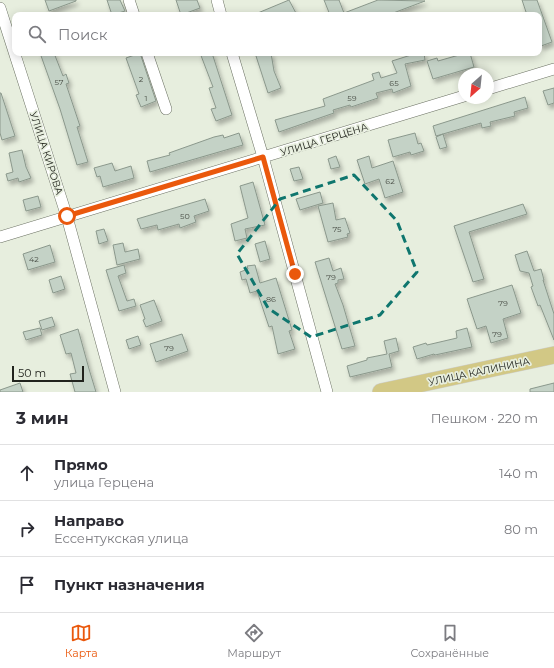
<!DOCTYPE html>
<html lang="ru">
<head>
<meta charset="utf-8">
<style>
	:root { --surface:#fff; --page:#f2f2f3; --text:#2b2b33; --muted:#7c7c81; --line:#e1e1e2; --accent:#ea580c }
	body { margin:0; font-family:Montserrat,sans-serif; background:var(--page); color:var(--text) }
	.compass { position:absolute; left:458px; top:68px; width:36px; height:36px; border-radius:50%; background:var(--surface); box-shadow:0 2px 10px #0003; rotate:207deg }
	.scale { position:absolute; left:12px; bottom:10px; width:72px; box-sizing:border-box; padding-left:4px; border:2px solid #21231d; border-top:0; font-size:11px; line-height:14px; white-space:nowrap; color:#21231d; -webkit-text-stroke:3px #e7eede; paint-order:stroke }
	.stop { position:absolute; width:12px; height:12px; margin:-9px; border:3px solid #ea580c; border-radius:50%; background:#fff }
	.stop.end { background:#ea580c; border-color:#fff; box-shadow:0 1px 4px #0008 }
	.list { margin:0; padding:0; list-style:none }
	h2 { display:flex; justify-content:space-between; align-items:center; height:52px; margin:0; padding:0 16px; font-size:17px }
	h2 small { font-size:13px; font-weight:400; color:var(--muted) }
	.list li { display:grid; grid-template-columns:26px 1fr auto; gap:12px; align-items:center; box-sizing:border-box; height:56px; padding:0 16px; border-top:1px solid var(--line) }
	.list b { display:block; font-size:15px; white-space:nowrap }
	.list p { margin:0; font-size:13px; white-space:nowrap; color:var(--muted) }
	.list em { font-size:13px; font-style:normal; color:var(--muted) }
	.icon { flex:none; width:22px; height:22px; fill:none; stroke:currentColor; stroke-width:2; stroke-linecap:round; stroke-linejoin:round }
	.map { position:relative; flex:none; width:554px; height:392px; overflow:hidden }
	.search { position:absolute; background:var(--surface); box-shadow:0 2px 10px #0003; left:12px; right:12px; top:12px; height:44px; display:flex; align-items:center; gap:10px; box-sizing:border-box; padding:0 14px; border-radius:8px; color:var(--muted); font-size:15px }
	.sheet { height:220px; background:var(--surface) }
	nav { display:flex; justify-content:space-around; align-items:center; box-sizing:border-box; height:56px; border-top:1px solid var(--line); background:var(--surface); font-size:11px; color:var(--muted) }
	nav a { display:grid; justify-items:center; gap:2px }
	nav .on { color:var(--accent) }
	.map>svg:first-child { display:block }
	.building { fill:#c4d2c6; stroke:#8b988c; filter:url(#shadow) }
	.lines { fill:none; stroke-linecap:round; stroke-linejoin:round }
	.street-casing { stroke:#6b7163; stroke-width:12 }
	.primary-casing { stroke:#cecfcd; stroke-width:18 }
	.street { stroke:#fff; stroke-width:11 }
	.primary { stroke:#d2c885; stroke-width:17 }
	.route { stroke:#ea580c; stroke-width:5 }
	.marked { fill:none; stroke:#0f766e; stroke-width:3; stroke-dasharray:8 5; stroke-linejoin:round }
	.labels { text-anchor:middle; stroke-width:3.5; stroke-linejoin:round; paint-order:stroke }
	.number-label { font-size:8px; fill:#4a4f47 }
	.street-label { font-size:10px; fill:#21231d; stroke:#e7eede }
</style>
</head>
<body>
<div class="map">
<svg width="554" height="392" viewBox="0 0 554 392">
	<defs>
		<filter id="shadow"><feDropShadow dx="2.5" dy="4" stdDeviation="2" flood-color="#0004"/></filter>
	</defs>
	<rect width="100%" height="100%" fill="#e7eede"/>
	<path class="building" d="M45,0H76V1L49,11Z
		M107,0H120L125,11L112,15Z
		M176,0H197L200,8L181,15Z
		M289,0L297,15H253Z
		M324,0H339L344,13L378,0L425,1L388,15H330Z
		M522,0H537L552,42L541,46L539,41V15H527Z
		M40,53H54L63,76L66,74L69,83L66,84L80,126L77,127L88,162L77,165L60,109Z
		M140,53L156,101L141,107L136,95L139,94L126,58Z
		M200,53H212L232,115L216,121L211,109L216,108L209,88L213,87Z
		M255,53H271L274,71L281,88L268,93Z
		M411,53H424L425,60L405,64L411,86L393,93L392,89L376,93L378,98L351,107L350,105L333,110L334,113L279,132L275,120L325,106L323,99L374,80L372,74L379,72L381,78L397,73L392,61L411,55Z
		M466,53H470L474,67L433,79L427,61L437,58L438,61Z
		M554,88V103L548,105L543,91Z
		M0,93H1L15,136L2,140L0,133Z
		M525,97L528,108L514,112L515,116L490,122L491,126L482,128L481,123L436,136L433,126Z
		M239,133L243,145L150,172L147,161L170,155L169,153L214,137L223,135L224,138Z
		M415,133L418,144L421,143L424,151L411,155L410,152L393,157L388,140Z
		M443,134L447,147L440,149L436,137Z
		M22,150L26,167L31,178L19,182L18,178L8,181L6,174L13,172L9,153Z
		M336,156L340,167L331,169L328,159Z
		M369,156L372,168L393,161L403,192L385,198L379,179L365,184L357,160Z
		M112,163L115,171L131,166L134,178L103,187L100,176L97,177L94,168Z
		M299,167L303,179L294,181L290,169Z
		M253,182L265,225L245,229L247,238L235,241L231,224L248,218L240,186Z
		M320,192L323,203L300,210L296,199Z
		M38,196L41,207L26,211L23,200Z
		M205,199L209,211L194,216L196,222L180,228L179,224L158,230L157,225L141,229L137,219Z
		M333,203L336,220L345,218L350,233L347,234L348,237L328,242L318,206Z
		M523,204L527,214L469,232L484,279L473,282L454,226Z
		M104,229L108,241L99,244L96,231Z
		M265,241L270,259L260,262L255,244Z
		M123,243L125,252L138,249L140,259L117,265L113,245Z
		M50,245L55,262L28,270L23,254Z
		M527,251L534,271L541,269L544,280H543L554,314V340L540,305L538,306L531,287L533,286L529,273L520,271L515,255Z
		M329,258L333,271L341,268L344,279L338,280V283L335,284L343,305L355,346L342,349L315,262Z
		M124,265L126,273L118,276L127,301L134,299L136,306L119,311L106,270Z
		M255,265L260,283L276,278L292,330L289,331L295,349L278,354L272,326L269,327L257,291L250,293L246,279L242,280L240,272L248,269L247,266Z
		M61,276L65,289L53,293L49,280Z
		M512,285L521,313L503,319L508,338L491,343L486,326L477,329L467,299Z
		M154,300L162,321L146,327L143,320L145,319L140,305Z
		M52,317L55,326L42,330L39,321Z
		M40,328L42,335L26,340L23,332Z
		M467,328L472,347L435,355L434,354L417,359L413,347L426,343L427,345L457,338L456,331Z
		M78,329L89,369L96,392H75L70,374L76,373L71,353L66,354L60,335Z
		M182,334L188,351L156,362L150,344Z
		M138,336L141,345L129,349L126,340Z
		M396,338L399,351L389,354L392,367L350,377L347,366L367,360V358L387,354L384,341Z
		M20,383L23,392H0V390Z
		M554,383V392H530V389Z"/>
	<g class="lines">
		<defs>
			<path id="street" d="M129,0L134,15
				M217,0L221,15
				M0,8L67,217L115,392
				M147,53L166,109
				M232,53L263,157L327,392
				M488,89L554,69
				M0,237L464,96"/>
			<path id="primary" d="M381,392L554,355"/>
		</defs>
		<use href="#street" class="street-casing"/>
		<use href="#primary" class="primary-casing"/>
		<use href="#street" class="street"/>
		<use href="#primary" class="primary"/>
	</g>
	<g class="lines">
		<path class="route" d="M67,216L263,157L295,274"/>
	</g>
	<path class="marked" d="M354,175L397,221L417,272L380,315L311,337L268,308L237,254L280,199Z"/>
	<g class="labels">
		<g class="number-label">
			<text x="141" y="82">2</text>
			<text x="59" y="85">57</text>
			<text x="394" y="86">65</text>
			<text x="146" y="101">1</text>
			<text x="352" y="101">59</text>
			<text x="390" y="184">62</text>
			<text x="185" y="219">50</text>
			<text x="337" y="232">75</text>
			<text x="34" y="262">42</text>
			<text x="331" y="280">79</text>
			<text x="271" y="302">86</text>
			<text x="503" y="306">79</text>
			<text x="497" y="337">79</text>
			<text x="169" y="351">79</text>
		</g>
		<g class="street-label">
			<text transform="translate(324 139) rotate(-17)" y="4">УЛИЦА ГЕРЦЕНА</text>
			<text transform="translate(47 153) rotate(72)" y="4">УЛИЦА КИРОВА</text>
			<text transform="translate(479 371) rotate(-12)" y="4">УЛИЦА КАЛИНИНА</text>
		</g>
	</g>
</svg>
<svg class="compass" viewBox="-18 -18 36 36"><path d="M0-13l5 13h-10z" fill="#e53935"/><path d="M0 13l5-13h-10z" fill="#7c7c81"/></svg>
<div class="scale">50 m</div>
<div class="stop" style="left:67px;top:216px"></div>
<div class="stop end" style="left:295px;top:274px"></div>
<div class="search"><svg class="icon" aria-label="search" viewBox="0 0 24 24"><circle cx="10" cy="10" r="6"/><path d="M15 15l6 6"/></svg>Поиск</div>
</div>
<section class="sheet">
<h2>3 мин<small>Пешком · 220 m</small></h2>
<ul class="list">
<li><svg class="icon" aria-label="ahead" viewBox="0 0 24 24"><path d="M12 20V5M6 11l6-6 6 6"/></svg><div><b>Прямо</b><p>улица Герцена</p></div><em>140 m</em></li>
<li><svg class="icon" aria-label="right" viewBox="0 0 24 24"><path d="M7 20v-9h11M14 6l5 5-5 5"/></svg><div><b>Направо</b><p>Ессентукская улица</p></div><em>80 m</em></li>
<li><svg class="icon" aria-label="arrive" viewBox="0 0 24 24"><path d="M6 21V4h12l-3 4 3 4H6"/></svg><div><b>Пункт назначения</b></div></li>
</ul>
</section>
<nav>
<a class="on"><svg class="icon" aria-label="map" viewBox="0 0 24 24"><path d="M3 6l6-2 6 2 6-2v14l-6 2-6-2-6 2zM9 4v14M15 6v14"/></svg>Карта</a>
<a><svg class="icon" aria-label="directions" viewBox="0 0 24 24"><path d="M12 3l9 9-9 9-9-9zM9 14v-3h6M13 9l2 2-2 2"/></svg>Маршрут</a>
<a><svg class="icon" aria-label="saved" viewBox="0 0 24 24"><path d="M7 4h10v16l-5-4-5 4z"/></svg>Сохранённые</a>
</nav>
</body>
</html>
